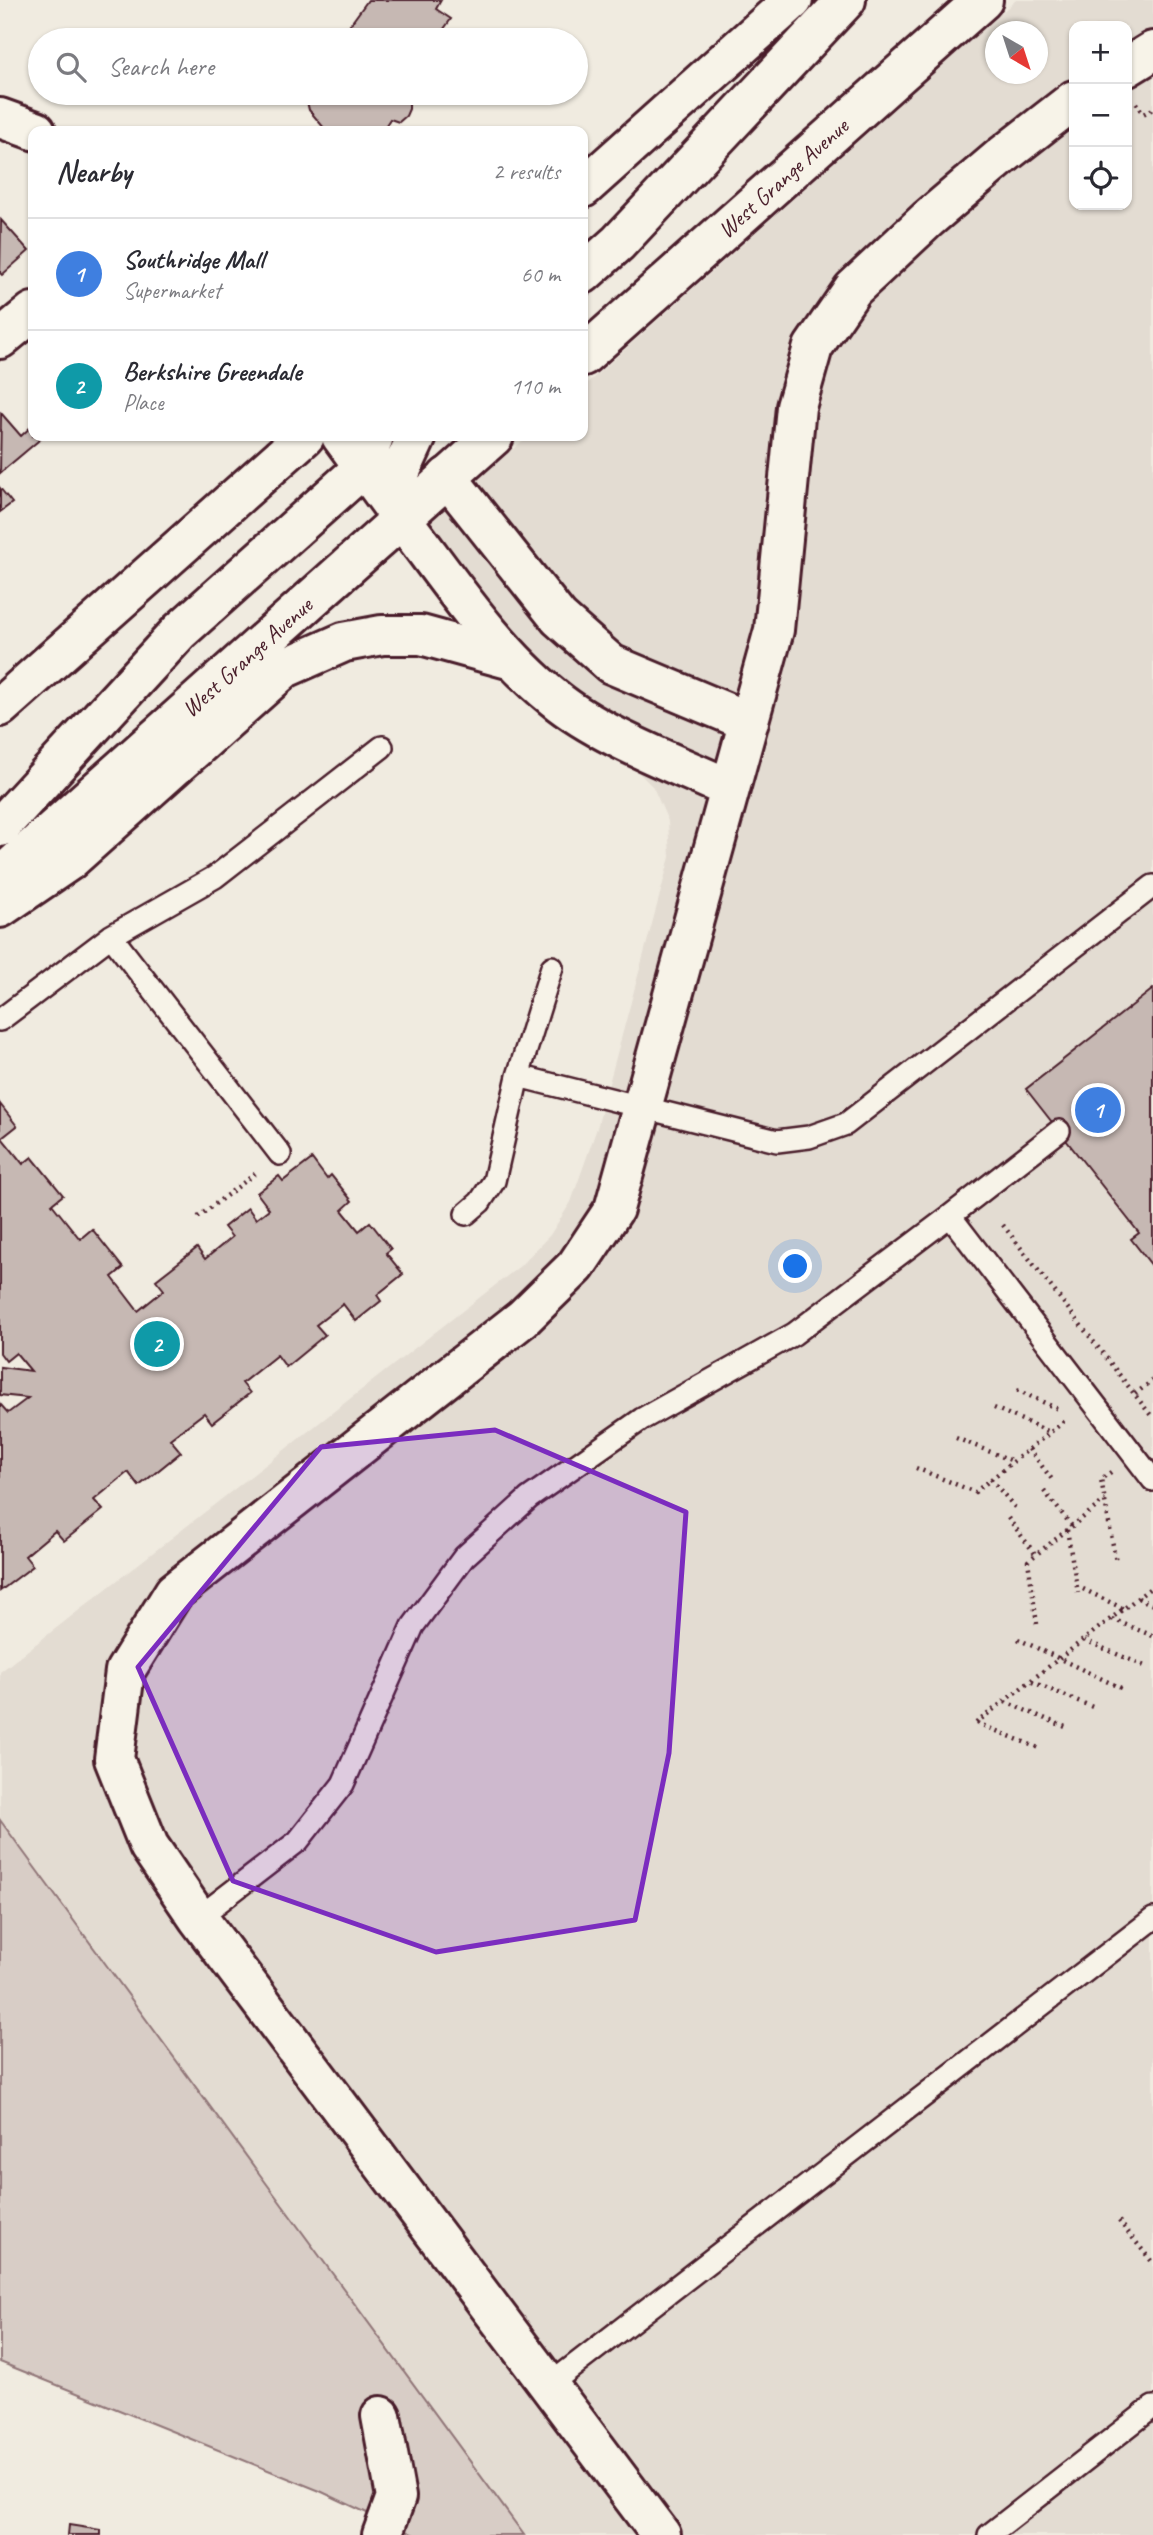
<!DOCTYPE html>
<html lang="en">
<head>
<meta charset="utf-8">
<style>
	:root { --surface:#fff; --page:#f7f7f7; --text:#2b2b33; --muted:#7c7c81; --line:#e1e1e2; --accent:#2563eb }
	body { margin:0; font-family:Caveat,sans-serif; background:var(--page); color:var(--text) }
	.controls { position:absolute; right:21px; top:21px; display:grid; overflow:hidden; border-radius:14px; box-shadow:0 2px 5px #0004 }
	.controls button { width:63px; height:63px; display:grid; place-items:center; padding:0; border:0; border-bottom:2px solid var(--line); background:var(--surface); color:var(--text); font:35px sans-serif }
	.compass { position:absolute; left:985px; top:21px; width:63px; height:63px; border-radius:50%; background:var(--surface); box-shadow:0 2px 5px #0004; rotate:141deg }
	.you { position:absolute; left:796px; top:1267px; width:24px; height:24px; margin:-18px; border:5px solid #fff; border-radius:50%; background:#1a73e8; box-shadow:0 0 0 10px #1a73e833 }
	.badge { display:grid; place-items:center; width:46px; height:46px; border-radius:50%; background:var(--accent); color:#fff; font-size:23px; font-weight:700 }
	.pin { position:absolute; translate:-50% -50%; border:4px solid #fff; box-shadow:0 2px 7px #0006 }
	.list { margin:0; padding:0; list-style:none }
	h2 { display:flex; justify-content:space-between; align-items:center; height:91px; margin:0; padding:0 28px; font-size:30px }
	h2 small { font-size:23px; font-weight:400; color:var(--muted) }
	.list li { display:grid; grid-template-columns:46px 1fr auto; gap:21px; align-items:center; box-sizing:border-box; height:112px; padding:0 28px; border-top:2px solid var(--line) }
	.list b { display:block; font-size:26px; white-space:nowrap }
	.list p { margin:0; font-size:23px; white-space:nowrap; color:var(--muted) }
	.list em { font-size:23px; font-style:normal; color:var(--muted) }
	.icon { flex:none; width:38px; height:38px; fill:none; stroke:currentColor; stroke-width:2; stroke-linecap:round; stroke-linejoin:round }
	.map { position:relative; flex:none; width:1153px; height:2535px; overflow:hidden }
	.search { position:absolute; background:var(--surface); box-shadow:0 2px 5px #0004; left:28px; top:28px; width:560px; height:77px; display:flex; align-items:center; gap:18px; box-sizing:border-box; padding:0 24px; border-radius:38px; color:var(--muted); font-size:26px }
	.panel { position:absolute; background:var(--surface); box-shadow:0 2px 5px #0004; left:28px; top:126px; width:560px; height:315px; border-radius:14px }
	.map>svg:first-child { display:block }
	.built { fill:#e3dcd2; fill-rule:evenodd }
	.green { fill:#d8cdc6; stroke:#917678; stroke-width:2 }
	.building { fill:#c6b8b3; stroke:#4a1f2b; stroke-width:2 }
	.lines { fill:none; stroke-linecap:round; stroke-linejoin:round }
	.service-casing { stroke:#4a1f2b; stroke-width:26 }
	.minor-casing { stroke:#4a1f2b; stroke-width:44 }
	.tertiary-casing { stroke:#4a1f2b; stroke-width:44 }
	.path { stroke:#4a1f2b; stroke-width:4.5; stroke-dasharray:2 5; stroke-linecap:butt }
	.service { stroke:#f7f3e8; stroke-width:21 }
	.minor { stroke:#f7f3e8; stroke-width:38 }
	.tertiary { stroke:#f7f3e8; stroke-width:38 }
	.marked { fill:#7b2cbf; fill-opacity:0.2; stroke:#7b2cbf; stroke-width:5; stroke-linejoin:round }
	.labels { text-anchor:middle; stroke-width:6; stroke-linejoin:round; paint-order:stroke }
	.street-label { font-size:24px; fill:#4a1f2b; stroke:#f7f3e8 }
</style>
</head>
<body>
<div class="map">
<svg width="1153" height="2535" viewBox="0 0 1153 2535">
	<rect width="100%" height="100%" fill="#f0ebe0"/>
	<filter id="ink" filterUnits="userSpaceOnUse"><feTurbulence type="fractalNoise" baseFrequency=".0143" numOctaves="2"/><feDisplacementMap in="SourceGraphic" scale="14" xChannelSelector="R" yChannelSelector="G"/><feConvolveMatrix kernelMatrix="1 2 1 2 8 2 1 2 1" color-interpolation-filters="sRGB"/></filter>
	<g filter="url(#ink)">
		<path class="built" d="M1016,0H1153V2535H524L0,1820V1672L520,1266L550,1235L571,1202L597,1128L670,857L668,821L653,787L628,762L554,720L516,691L400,547L528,436H583V387ZM1074,26H1127V205H1074ZM996,32H1038V74H996Z"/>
		<path class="green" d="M0,1820L524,2535H414L320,2491L0,2362Z"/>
		<path class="building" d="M368,0H441L436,9L451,19L436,40H339Z
			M301,32L328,40H296Z
			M305,93H398L404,95L409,102V109L406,116L399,122L390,119L382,131H331L324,128L309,110Z
			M1,220L29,251L2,275L0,273Z
			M1,413L21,436L33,425V436H44L0,473Z
			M0,488L12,503L0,512Z
			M1153,989V1267L1131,1239L1139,1233L1026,1089Z
			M0,1104L17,1126L2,1138L23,1164L32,1157L63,1195L52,1204L80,1239L92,1229L123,1268L112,1277L138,1311L164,1290L156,1280L197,1248L205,1259L232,1237L224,1227L248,1208L256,1219L269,1209L257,1193L279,1176L283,1181L312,1159L327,1179L331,1175L352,1201L342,1210L359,1231L370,1222L391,1249L386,1253L403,1274L377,1295L381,1301L356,1321L343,1304L316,1325L325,1335L286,1367L277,1355L242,1383L250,1393L212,1423L204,1413L170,1439L181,1452L139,1486L128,1472L94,1500L103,1510L64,1541L55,1531L25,1556L33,1566L0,1591V1404L8,1413L28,1398L0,1395V1367L31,1371L16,1353L6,1361L0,1353Z
			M69,2525L101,2530V2535H68Z"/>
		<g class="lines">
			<defs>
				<path id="service" d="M111,936L280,1154
					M0,1020L111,936L215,877L382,747
					M518,1076L777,1141L809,1137L846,1124L1153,886
					M466,1214L480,1202L494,1181L518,1076L552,967
					M950,1216L1059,1131
					M198,1918L298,1841L343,1784L413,1626L464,1557L529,1498L642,1419L794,1334L950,1216L1153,1480
					M549,2385L1153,1919
					M989,2535L1153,2407"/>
				<path id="minor" d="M1127,67L1153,51
					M0,339L33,312
					M447,477L559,618L611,664L749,722
					M401,518C448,579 494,650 554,698C600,736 674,763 730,789
					M381,2416L396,2497L382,2535
					M661,2535L198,1918L149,1846L114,1759L125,1671L174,1592L523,1318L576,1266L614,1209L774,630L796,407L813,347L853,289L928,219L1002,156L1074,100"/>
				<path id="tertiary" d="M0,118L36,131
					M583,188L793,0
					M583,274L618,243L846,0
					M583,356L983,0
					M341,436L401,518
					M401,518L400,473L417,436
					M0,707L305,436
					M0,827L180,631L364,467L374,436
					M0,877L494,436
					M0,908L69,861L285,668L344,642L382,635H421L512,660"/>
			</defs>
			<use href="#service" class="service-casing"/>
			<use href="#minor" class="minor-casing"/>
			<use href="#tertiary" class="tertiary-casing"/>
			<path class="path" d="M1136,103L1143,114L1153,109
				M198,1217L256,1173
				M1003,1225L1153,1418
				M1017,1390L1060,1410
				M1135,1394L1153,1380
				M994,1408L1050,1432
				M956,1438L1013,1461
				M1029,1449L1054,1482
				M916,1468L975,1492L1067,1419
				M1111,1472L1101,1479L1116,1562
				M991,1479L1018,1511
				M1044,1491L1072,1526
				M1008,1518L1036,1555
				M1067,1530L1078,1593
				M1083,1589L1124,1609
				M1138,1598L1153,1605
				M1112,1619L1153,1636
				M1037,1624L1028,1561L1105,1500
				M1018,1639L1121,1688
				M1084,1640L1147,1667
				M1032,1682L1095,1708
				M1005,1702L1068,1728
				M976,1723L1153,1586
				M977,1723L1041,1749
				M1119,2221L1153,2263"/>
			<use href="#service" class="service"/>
			<use href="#minor" class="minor"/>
			<use href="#tertiary" class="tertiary"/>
		</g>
	</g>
	<path class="marked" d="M495,1430L686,1512L669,1753L635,1920L436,1952L233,1881L138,1667L321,1447Z"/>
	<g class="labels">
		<g class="street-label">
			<text transform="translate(783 178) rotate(-42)" y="8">West Grange Avenue</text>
			<text transform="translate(247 657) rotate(-42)" y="8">West Grange Avenue</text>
		</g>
	</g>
</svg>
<div class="controls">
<button>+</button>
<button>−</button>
<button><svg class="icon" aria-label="locate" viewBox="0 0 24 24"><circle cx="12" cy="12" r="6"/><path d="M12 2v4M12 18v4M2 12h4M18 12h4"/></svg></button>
</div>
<svg class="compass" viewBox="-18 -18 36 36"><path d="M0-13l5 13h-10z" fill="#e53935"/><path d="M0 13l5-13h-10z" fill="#7c7c81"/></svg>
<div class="you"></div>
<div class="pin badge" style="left:1098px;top:1110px;background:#3f7fe0">1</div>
<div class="pin badge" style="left:157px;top:1344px;background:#0f9aa8">2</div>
<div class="search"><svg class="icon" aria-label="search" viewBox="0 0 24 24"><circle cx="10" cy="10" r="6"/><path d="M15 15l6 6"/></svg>Search here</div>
<section class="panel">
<h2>Nearby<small>2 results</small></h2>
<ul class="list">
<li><span class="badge" style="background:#3f7fe0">1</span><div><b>Southridge Mall</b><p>Supermarket</p></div><em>60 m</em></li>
<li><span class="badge" style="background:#0f9aa8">2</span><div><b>Berkshire Greendale</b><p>Place</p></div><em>110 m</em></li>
</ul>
</section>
</div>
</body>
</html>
